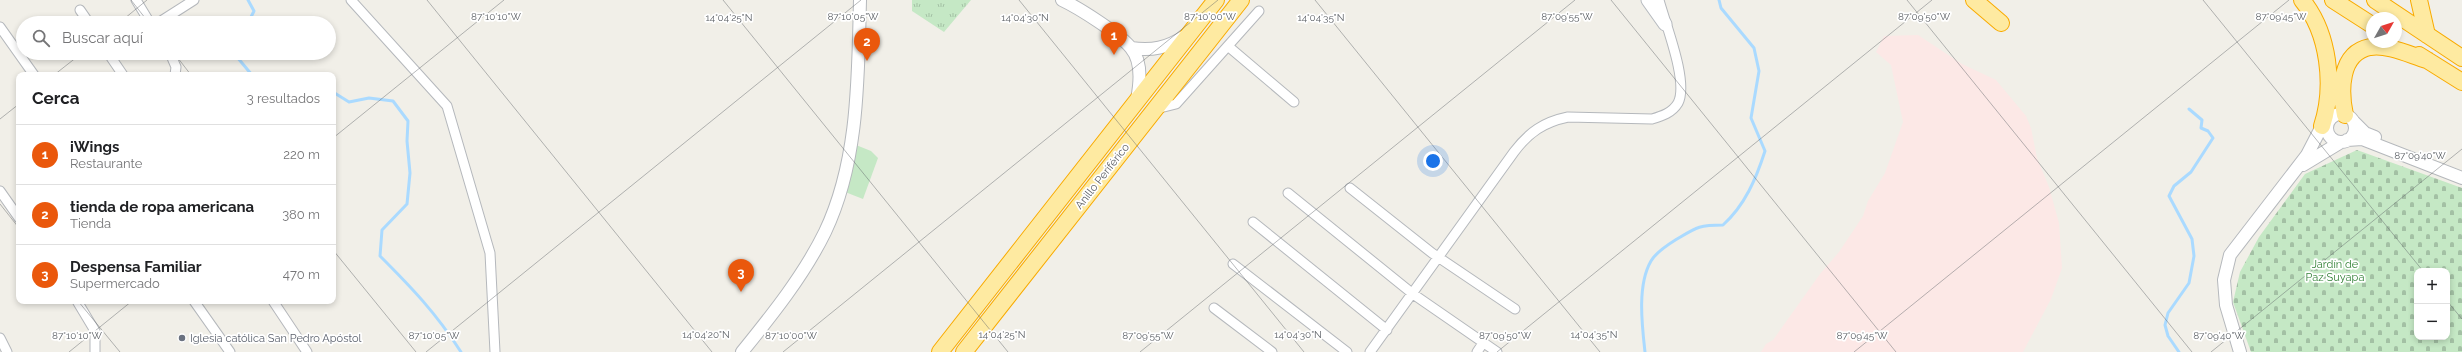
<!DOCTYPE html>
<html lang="es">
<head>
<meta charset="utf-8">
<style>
	:root { --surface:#fff; --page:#f2f2f2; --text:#202124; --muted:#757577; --line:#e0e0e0; --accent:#ea580c }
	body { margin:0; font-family:Raleway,sans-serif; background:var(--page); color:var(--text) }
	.controls { position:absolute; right:12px; bottom:12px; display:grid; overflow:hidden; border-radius:8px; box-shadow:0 2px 6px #0003 }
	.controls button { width:36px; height:36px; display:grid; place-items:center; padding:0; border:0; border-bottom:1px solid var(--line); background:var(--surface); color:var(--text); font:20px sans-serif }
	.compass { position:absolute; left:2366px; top:12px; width:36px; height:36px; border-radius:50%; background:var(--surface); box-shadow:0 2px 6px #0003; rotate:51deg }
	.you { position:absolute; left:1433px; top:161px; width:14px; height:14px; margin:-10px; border:3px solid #fff; border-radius:50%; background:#1a73e8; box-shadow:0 0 0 6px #1a73e833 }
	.badge { display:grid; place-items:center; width:26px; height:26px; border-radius:50%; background:var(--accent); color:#fff; font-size:13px; font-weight:700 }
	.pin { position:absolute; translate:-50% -33px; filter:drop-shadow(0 1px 2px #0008) }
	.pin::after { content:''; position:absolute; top:21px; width:14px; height:12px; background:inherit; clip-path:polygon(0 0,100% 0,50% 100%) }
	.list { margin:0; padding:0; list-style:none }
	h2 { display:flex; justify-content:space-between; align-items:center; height:52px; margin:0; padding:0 16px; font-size:17px }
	h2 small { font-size:13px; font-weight:400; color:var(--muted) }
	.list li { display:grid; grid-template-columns:26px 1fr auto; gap:12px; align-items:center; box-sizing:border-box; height:60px; padding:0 16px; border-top:1px solid var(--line) }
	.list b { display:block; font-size:15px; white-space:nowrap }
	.list p { margin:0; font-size:13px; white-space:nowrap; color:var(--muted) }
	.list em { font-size:13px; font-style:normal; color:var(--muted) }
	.icon { flex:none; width:22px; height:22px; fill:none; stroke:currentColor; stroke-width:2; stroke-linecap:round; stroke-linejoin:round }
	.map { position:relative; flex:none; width:2462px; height:352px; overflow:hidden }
	.search { position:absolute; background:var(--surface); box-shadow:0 2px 6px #0003; left:16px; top:16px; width:320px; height:44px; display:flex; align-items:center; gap:10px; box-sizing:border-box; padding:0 14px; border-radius:22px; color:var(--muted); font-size:15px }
	.panel { position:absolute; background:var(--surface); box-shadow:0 2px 6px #0003; left:16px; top:72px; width:320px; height:232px; border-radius:8px }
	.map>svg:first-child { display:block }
	.medical { fill:#fce8e6 }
	.cemetery { fill:url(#cemetery-stones); fill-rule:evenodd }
	.park { fill:url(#park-tufts) }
	.pitch { fill:#c5e8c5 }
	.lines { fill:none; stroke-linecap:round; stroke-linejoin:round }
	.stream { stroke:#aadaff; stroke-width:3 }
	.minor-casing { stroke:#b5b8bc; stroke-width:11 }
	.tertiary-casing { stroke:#b5b8bc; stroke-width:14 }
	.secondary-casing { stroke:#b6babf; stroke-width:15 }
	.trunk-casing { stroke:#f9ab00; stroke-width:18 }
	.minor { stroke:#fff; stroke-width:9 }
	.tertiary { stroke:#fff; stroke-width:12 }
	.secondary { stroke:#fff; stroke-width:13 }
	.trunk { stroke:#feeaa1; stroke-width:16 }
	.ticks { fill:none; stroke:#5f6368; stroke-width:1; stroke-opacity:0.45 }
	.worship-dot { fill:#6b7280; stroke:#fff; stroke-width:1.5 }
	.labels { text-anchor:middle; stroke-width:3.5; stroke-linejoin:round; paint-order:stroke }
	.street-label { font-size:11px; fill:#5f6368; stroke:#fff }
	.park-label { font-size:11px; fill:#348238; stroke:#fff }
	.worship-label { font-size:11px; fill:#5b616d; stroke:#fff; text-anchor:start }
	.ticks-label { font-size:10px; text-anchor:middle; fill:#5f6368; stroke:#fff; stroke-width:3.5; stroke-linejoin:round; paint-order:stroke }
</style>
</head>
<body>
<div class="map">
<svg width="2462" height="352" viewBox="0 0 2462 352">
	<defs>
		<pattern id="cemetery-stones" width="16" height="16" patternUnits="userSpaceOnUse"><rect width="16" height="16" fill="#c5e8c5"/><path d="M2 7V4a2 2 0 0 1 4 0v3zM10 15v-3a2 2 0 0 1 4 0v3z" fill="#a3c0a4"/></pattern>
		<pattern id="park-tufts" width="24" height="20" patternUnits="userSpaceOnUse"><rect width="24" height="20" fill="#c5e8c5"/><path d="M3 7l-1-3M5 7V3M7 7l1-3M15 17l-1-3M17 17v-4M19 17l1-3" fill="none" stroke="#a3c0a4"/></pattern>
	</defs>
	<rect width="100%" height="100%" fill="#f1efe8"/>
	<path class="medical" d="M1918,35L1962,64L1996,80L2026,116L2031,128L2037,158L2049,187L2059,223L2062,268L2051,299L2023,352H1761L1766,344L1773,340L1820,274L1839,252L1863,216L1868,201L1885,173L1903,122L1891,65L1876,52L1884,36Z"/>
	<path class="cemetery" d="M2357,150L2462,188V352H2251L2233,302L2240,272L2259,237L2305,174ZM2417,271H2447V337H2417Z"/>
	<path class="park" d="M912,0H971L944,32L912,11Z"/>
	<path class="pitch" d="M851,143L871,151L878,158L863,199L840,190Z"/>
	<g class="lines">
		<path class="stream" d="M248,23L254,11L248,0
			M238,53L237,57L252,75
			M333,92L349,102L369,98L393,101L408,121L407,141L410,173L407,204L382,230L380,256C412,288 436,313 461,352
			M1645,352C1642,325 1637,285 1651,261C1656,252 1669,244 1677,239C1697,227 1699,225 1723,225C1745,205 1756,179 1765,151L1751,118L1759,71L1754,48L1721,8L1719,0
			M2179,352L2168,336L2165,325L2168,313L2189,283L2194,256L2192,239L2169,196L2174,186L2191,172L2213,138L2208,131L2201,128L2202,120L2189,109"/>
		<defs>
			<path id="minor" d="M136,0L150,23
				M351,0L447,106L490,253L495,352
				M80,10L89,23
				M158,23L194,0
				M0,27L34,75
				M1229,47L1294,102
				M108,53L123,75
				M170,53L176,67L175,75
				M1156,109L1176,104L1259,11
				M1350,188L1432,253L1515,309
				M0,191L19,218
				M1288,193L1413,294L1497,352
				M1253,222L1387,330
				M1233,264L1347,352
				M77,301L95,331V352
				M194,301L230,352
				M273,301L307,352
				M1214,308L1272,352
				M0,338L7,352
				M1370,352L1514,152C1529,132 1544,122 1568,117L1652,119C1662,116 1672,113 1678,103C1689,82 1665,23 1659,0
				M1477,352L1483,343"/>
			<path id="tertiary" d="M1062,0C1079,8 1120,34 1131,48C1142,61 1140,84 1137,99
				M1131,48C1152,51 1167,48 1185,36
				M2327 128a14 14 0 1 1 28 0a14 14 0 1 1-28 0Z
				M2354,122L2365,133L2375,137
				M2347,140L2362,139L2462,178
				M2303,165L2341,142
				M742,352C772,315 804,275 825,232C859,161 858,77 860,0
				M2240,352L2226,305L2224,280L2230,255L2307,155L2322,126"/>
			<path id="secondary" d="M1648,0L1665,24"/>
			<path id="trunk" d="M1974,0L2001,23
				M2302,0C2329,33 2335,86 2322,126
				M2333,0L2372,25
				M2375,0L2462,58
				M2419,0L2427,35
				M2419,55L2462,82
				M2345,115C2340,92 2339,53 2370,47C2388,44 2410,55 2427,60
				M940,352L1216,0
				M964,352L1241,0"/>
		</defs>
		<use href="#minor" class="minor-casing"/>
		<use href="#tertiary" class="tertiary-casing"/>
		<use href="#secondary" class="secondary-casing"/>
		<use href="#trunk" class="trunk-casing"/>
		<use href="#minor" class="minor"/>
		<use href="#tertiary" class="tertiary"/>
		<use href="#secondary" class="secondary"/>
		<use href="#trunk" class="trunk"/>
	</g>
	<path class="ticks" d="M131,0L149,23M427,0L712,352M723,0L1008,352M1019,0L1304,352M1315,0L1600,352M1611,0L1896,352M1907,0L2192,352M2203,0L2423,271M119,23L147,0M174,53L191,75M54,75L82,53M0,119L19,104M333,138L504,0M0,204L19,228M333,250L416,352M78,301L120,352M2447,301L2462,319M69,352L132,301M426,352L861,0M783,352L1218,0M1140,352L1575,0M1497,352L1932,0M1854,352L2289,0M2211,352L2462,149"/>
	<circle class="worship-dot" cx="182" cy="338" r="4"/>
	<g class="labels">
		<g class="street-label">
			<text transform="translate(1102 176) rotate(-52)" y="4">Anillo Periférico</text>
		</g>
		<g class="park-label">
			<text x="2335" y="268">Jardín de<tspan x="2335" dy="13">Paz Suyapa</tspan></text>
		</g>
		<g class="worship-label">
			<text x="190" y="342">Iglesia católica San Pedro Apóstol</text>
		</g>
	</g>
	<g class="ticks-label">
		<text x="1210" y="20">87°10'00"W</text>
		<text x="2281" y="20">87°09'45"W</text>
		<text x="496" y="20">87°10'10"W</text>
		<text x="853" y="20">87°10'05"W</text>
		<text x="1567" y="20">87°09'55"W</text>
		<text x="1924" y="20">87°09'50"W</text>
		<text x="729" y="21">14°04'25"N</text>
		<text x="1025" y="21">14°04'30"N</text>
		<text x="1321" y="21">14°04'35"N</text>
		<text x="2420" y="159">87°09'40"W</text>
		<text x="706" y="338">14°04'20"N</text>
		<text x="1002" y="338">14°04'25"N</text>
		<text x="1298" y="338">14°04'30"N</text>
		<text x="1594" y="338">14°04'35"N</text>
		<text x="77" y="339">87°10'10"W</text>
		<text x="434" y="339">87°10'05"W</text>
		<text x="791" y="339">87°10'00"W</text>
		<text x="1148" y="339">87°09'55"W</text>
		<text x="1505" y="339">87°09'50"W</text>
		<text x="1862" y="339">87°09'45"W</text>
		<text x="2219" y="339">87°09'40"W</text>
	</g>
</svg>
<div class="controls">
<button>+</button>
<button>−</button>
</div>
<svg class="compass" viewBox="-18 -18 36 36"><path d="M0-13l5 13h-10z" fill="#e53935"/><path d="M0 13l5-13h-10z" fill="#757577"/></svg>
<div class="you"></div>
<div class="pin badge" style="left:1114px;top:55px">1</div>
<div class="pin badge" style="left:867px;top:61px">2</div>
<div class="pin badge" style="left:741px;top:292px">3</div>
<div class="search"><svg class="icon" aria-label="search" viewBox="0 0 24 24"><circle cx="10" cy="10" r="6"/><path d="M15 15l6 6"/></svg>Buscar aquí</div>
<section class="panel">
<h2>Cerca<small>3 resultados</small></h2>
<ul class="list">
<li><span class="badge">1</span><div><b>iWings</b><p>Restaurante</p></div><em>220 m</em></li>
<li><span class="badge">2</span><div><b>tienda de ropa americana</b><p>Tienda</p></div><em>380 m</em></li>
<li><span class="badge">3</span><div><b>Despensa Familiar</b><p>Supermercado</p></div><em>470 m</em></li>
</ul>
</section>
</div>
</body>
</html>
